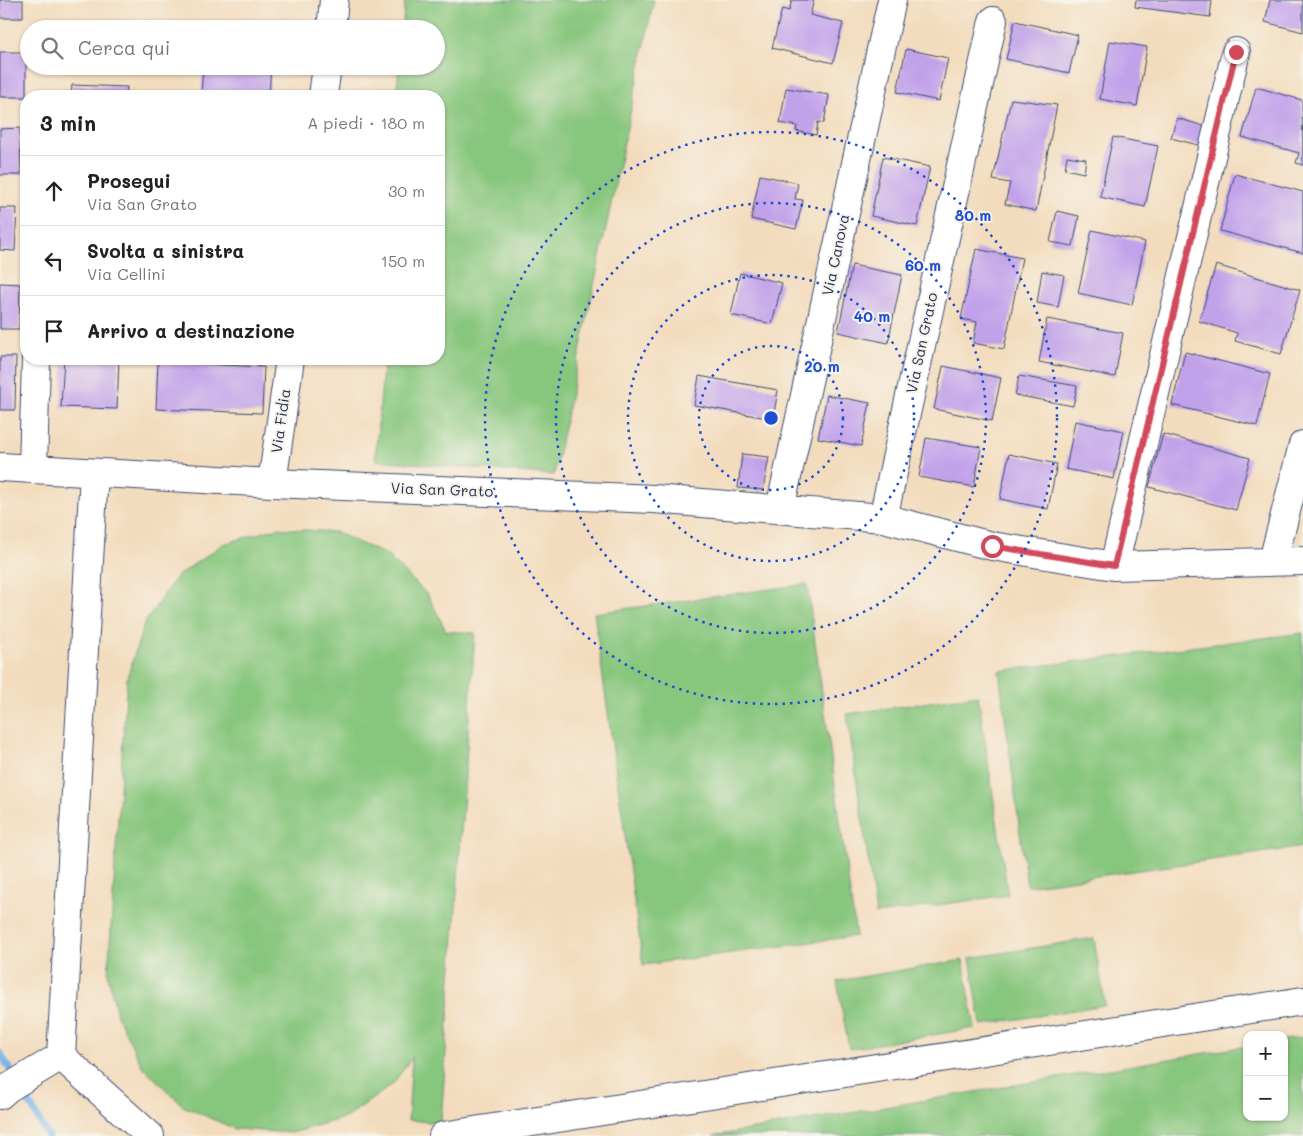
<!DOCTYPE html>
<html lang="it">
<head>
<meta charset="utf-8">
<style>
	:root { --surface:#fff; --page:#f2f2f2; --text:#222; --muted:#767676; --line:#e0e0e0 }
	body { margin:0; font-family:Mali,sans-serif; background:var(--page); color:var(--text) }
	.controls { position:absolute; right:15px; bottom:15px; display:grid; overflow:hidden; border-radius:10px; box-shadow:0 1px 4px #0004 }
	.controls button { width:45px; height:45px; display:grid; place-items:center; padding:0; border:0; border-bottom:1px solid var(--line); background:var(--surface); color:var(--text); font:25px sans-serif }
	.stop { position:absolute; width:15px; height:15px; margin:-11px; border:4px solid #d1495b; border-radius:50%; background:#fff }
	.stop.end { background:#d1495b; border-color:#fff; box-shadow:0 1px 5px #0008 }
	.list { margin:0; padding:0; list-style:none }
	h2 { display:flex; justify-content:space-between; align-items:center; height:65px; margin:0; padding:0 20px; font-size:21px }
	h2 small { font-size:16px; font-weight:400; color:var(--muted) }
	.list li { display:grid; grid-template-columns:32px 1fr auto; gap:15px; align-items:center; box-sizing:border-box; height:70px; padding:0 20px; border-top:1px solid var(--line) }
	.list b { display:block; font-size:19px; white-space:nowrap }
	.list p { margin:0; font-size:16px; white-space:nowrap; color:var(--muted) }
	.list em { font-size:16px; font-style:normal; color:var(--muted) }
	.icon { flex:none; width:28px; height:28px; fill:none; stroke:currentColor; stroke-width:2; stroke-linecap:round; stroke-linejoin:round }
	.map { position:relative; flex:none; width:1303px; height:1136px; overflow:hidden }
	.search { position:absolute; background:var(--surface); box-shadow:0 1px 4px #0004; left:20px; top:20px; width:425px; height:55px; display:flex; align-items:center; gap:12px; box-sizing:border-box; padding:0 18px; border-radius:28px; color:var(--muted); font-size:19px }
	.panel { position:absolute; background:var(--surface); box-shadow:0 1px 4px #0004; left:20px; top:90px; width:425px; height:275px; border-radius:20px }
	.map>svg:first-child { display:block }
	.green { fill:#87c67d; stroke:#517a6e }
	.lines { fill:none; stroke-linecap:round; stroke-linejoin:round }
	.stream { stroke:#78b3e9; stroke-width:7 }
	.building { fill:#c1a1ea }
	.minor-casing { stroke:#3b496c; stroke-width:30 }
	.minor { stroke:#fff; stroke-width:28 }
	.route { stroke:#d1495b; stroke-width:6 }
	.ring { fill:none; stroke:#1d4ed8; stroke-width:2.5; stroke-dasharray:2.5 5 }
	.labels { text-anchor:middle; stroke-width:4; stroke-linejoin:round; paint-order:stroke }
	.street-label { font-size:15px; fill:#1b2f5e; stroke:#f7f3e8 }
	.centre { fill:#1d4ed8; stroke:#f7f3e8; stroke-width:2.5 }
	.ring-label { font-size:15px; text-anchor:middle; font-weight:bold; fill:#1d4ed8; stroke:#f7f3e8; stroke-width:4; stroke-linejoin:round; paint-order:stroke }
</style>
</head>
<body>
<div class="map">
<svg width="1303" height="1136" viewBox="0 0 1303 1136">
	<rect width="100%" height="100%" fill="#f7f3e8"/>
	<filter id="ink" filterUnits="userSpaceOnUse"><feTurbulence type="fractalNoise" baseFrequency=".02" numOctaves="2"/><feDisplacementMap in="SourceGraphic" scale="10" xChannelSelector="R" yChannelSelector="G"/><feConvolveMatrix kernelMatrix="1 2 1 2 8 2 1 2 1" color-interpolation-filters="sRGB"/></filter>
	<filter id="wash" filterUnits="userSpaceOnUse"><feTurbulence type="fractalNoise" baseFrequency=".0096" numOctaves="4" result="noise"/><feDisplacementMap in="SourceGraphic" scale="20" xChannelSelector="R" yChannelSelector="G"/><feGaussianBlur stdDeviation="1.12" result="paint"/><feColorMatrix in="noise" values="0 0 0 0 0 0 0 0 0 0 0 0 0 0 0 0 0 1.4 0 .05"/><feComposite in="paint" operator="in"/></filter>
	<g filter="url(#wash)">
		<rect width="100%" height="100%" fill="#f3dcbd"/>
		<path class="green" d="M405,0H654L554,475L375,460L384,359H439V96H396L399,66H436V29H402Z
			M278,528L335,532L387,555L428,595L446,631L475,633L441,1123L408,1120L412,1057L393,1084L347,1117L292,1133L235,1129L183,1106L142,1066L117,1015L108,975L127,678L144,624L176,577L223,544Z
			M807,584L856,936L643,965L594,613Z
			M1303,633V847L1027,886L999,671Z
			M978,695L1008,895L876,914L847,714Z
			M1094,938L1105,1005L981,1025L970,958Z
			M963,960L975,1028L849,1049L837,981Z
			M1303,1037V1136H713L1247,1046V1117H1284V1040Z"/>
		<g class="lines">
			<path class="stream" d="M0,1053L15,1078
				M21,1088L48,1136"/>
		</g>
		<g id="blocks">
			<path class="building" d="M0,0H23V18H0Z
				M792,0H814L810,15L843,23L833,63L772,48L782,9L789,11Z
				M1136,0H1212L1210,17L1135,7Z
				M1270,0H1303V32L1265,22Z
				M1015,21L1078,35L1069,73L1006,59Z
				M1110,41L1147,47L1137,106L1100,99Z
				M906,49L948,58L939,101L897,92Z
				M0,52H26V97H0Z
				M203,66H271L269,96H201Z
				M72,85L127,87L126,96H71Z
				M1256,87L1302,100L1303,165L1296,163L1299,153L1242,137Z
				M786,88L829,95L824,123L818,122L816,135L796,131L797,126L780,123Z
				M1011,99L1057,105L1036,211L1005,204L1010,183L993,180Z
				M1177,118L1207,127L1202,146L1171,138Z
				M20,128L21,175H0V129Z
				M1113,137L1158,146L1145,207L1100,197Z
				M1067,156L1086,159L1084,173L1065,169Z
				M883,157L930,167L917,226L871,216Z
				M1235,174L1303,192V253L1220,231Z
				M760,175L798,183L795,199L803,200L796,229L751,219Z
				M0,208H17L15,251L0,250Z
				M1057,211L1079,216L1073,246L1050,242Z
				M1092,230L1145,242L1132,305L1078,293Z
				M976,249L1022,258L1004,349L973,343L977,322L961,319Z
				M852,265L902,275L888,343L838,332Z
				M1216,265L1300,290L1281,354L1235,341L1237,333L1199,321Z
				M1042,271L1064,275L1058,307L1037,303Z
				M740,273L782,283L772,324L731,315Z
				M0,283L20,284L19,329H0Z
				M1047,319L1123,333L1115,377L1039,362Z
				M1185,352L1270,374L1257,426L1172,405Z
				M0,357H16L15,410H0Z
				M64,359H119L117,409L61,407Z
				M158,362L264,367L262,413L156,409Z
				M943,366L1001,378L992,421L934,409Z
				M699,376L778,390L773,419L694,405Z
				M1019,376L1077,386L1073,406L1015,395Z
				M827,395L870,403L861,446L818,438Z
				M1075,421L1124,431L1114,479L1066,469Z
				M1163,434L1250,458L1236,510L1149,487Z
				M926,438L981,447L974,487L919,477Z
				M742,454L769,457L763,490L738,488Z
				M1009,454L1057,464L1048,509L1000,499Z"/>
		</g>
	</g>
	<g filter="url(#ink)">
		<use href="#blocks" fill-opacity="0" stroke="#3b496c" stroke-width="1"/>
		<g class="lines">
			<defs>
				<path id="minor" d="M331,29L334,0
					M323,96L327,66
					M0,467L272,483L654,499L883,518L992,546L1114,566L1303,561
					M33,469L36,359
					M94,473L61,1056L150,1136
					M272,483L290,359
					M780,509L892,0
					M883,518L993,21
					M1273,561L1303,445
					M1114,566L1236,52
					M0,1095L8,1088L61,1056
					M443,1136L1303,1001"/>
			</defs>
			<use href="#minor" class="minor-casing"/>
			<use href="#minor" class="minor"/>
		</g>
	</g>
	<g class="lines" filter="url(#ink)">
		<path class="route" d="M992,546L1114,566L1236,52"/>
	</g>
	<g class="ring">
		<circle cx="771" cy="418" r="72"/>
		<circle cx="771" cy="418" r="143"/>
		<circle cx="771" cy="418" r="215"/>
		<circle cx="771" cy="418" r="286"/>
	</g>
	<g class="labels">
		<g class="street-label">
			<text transform="translate(836 255) rotate(-78)" y="5">Via Canova</text>
			<text transform="translate(922 343) rotate(-78)" y="5">Via San Grato</text>
			<text transform="translate(281 421) rotate(-82)" y="5">Via Fidia</text>
			<text transform="translate(442 490) rotate(2)" y="5">Via San Grato</text>
		</g>
	</g>
	<circle cx="771" cy="418" r="8" class="centre"/>
	<g class="ring-label">
		<text x="973" y="221">80 m</text>
		<text x="923" y="271">60 m</text>
		<text x="872" y="322">40 m</text>
		<text x="822" y="372">20 m</text>
	</g>
</svg>
<div class="controls">
<button>+</button>
<button>−</button>
</div>
<div class="stop" style="left:992px;top:546px"></div>
<div class="stop end" style="left:1236px;top:52px"></div>
<div class="search"><svg class="icon" aria-label="search" viewBox="0 0 24 24"><circle cx="10" cy="10" r="6"/><path d="M15 15l6 6"/></svg>Cerca qui</div>
<section class="panel">
<h2>3 min<small>A piedi · 180 m</small></h2>
<ul class="list">
<li><svg class="icon" aria-label="ahead" viewBox="0 0 24 24"><path d="M12 20V5M6 11l6-6 6 6"/></svg><div><b>Prosegui</b><p>Via San Grato</p></div><em>30 m</em></li>
<li><svg class="icon" aria-label="left" viewBox="0 0 24 24"><path d="M17 20v-9H6M10 6l-5 5 5 5"/></svg><div><b>Svolta a sinistra</b><p>Via Cellini</p></div><em>150 m</em></li>
<li><svg class="icon" aria-label="arrive" viewBox="0 0 24 24"><path d="M6 21V4h12l-3 4 3 4H6"/></svg><div><b>Arrivo a destinazione</b></div></li>
</ul>
</section>
</div>
</body>
</html>
